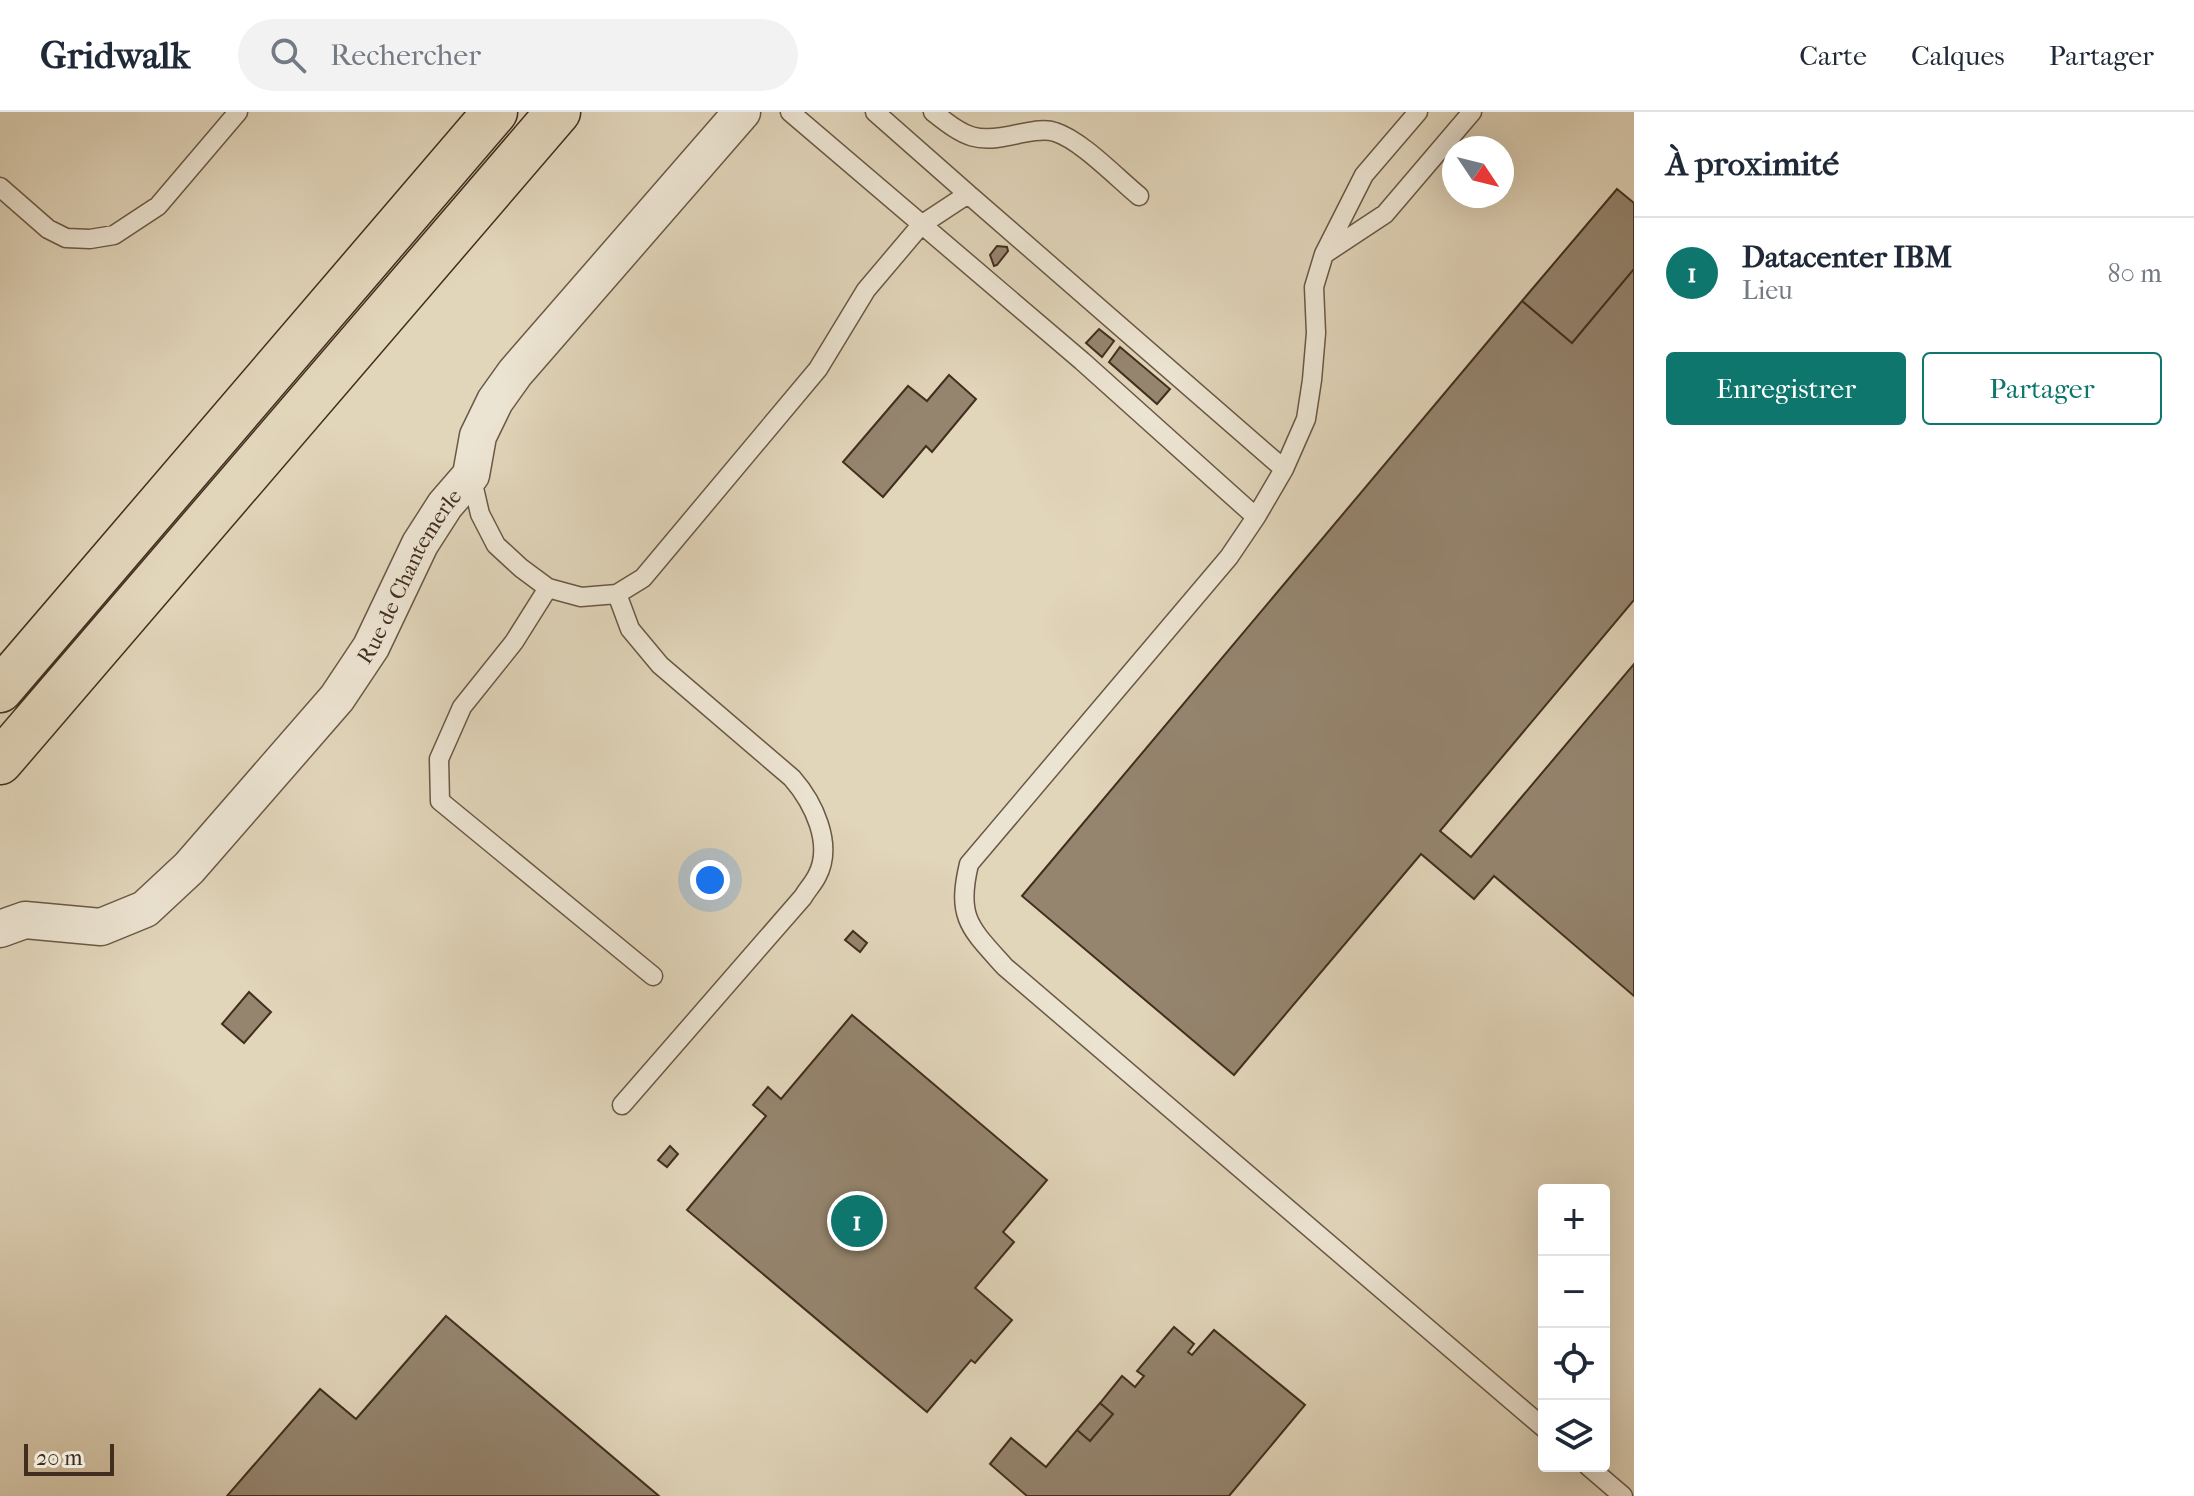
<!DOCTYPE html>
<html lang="fr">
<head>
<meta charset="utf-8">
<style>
	:root { --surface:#fff; --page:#f2f2f3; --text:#1f2937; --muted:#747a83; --line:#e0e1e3; --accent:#0f766e }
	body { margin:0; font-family:"IM FELL French Canon",serif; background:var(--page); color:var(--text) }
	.controls { position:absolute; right:24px; bottom:24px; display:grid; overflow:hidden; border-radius:8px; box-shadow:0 8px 32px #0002 }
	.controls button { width:72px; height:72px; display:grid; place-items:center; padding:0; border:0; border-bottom:2px solid var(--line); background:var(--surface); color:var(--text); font:40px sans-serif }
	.compass { position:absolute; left:1442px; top:24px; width:72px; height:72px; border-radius:50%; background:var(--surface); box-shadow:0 8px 32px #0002; rotate:125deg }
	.scale { position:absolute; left:24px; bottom:20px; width:90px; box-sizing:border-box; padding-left:8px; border:4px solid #422e1e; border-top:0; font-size:22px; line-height:28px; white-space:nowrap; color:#422e1e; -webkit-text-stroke:6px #ece4d2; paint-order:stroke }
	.you { position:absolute; left:710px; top:768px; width:28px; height:28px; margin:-20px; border:6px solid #fff; border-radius:50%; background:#1a73e8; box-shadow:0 0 0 12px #1a73e833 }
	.badge { display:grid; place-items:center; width:52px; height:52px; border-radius:50%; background:var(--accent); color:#fff; font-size:26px; font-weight:700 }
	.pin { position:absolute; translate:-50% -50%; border:4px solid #fff; box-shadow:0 2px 8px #0006 }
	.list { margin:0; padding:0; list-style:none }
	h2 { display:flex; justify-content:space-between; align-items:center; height:104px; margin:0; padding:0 32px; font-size:34px }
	h2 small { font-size:26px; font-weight:400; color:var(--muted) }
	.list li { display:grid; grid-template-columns:52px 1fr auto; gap:24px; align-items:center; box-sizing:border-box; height:112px; padding:0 32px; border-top:2px solid var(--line) }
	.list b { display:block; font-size:30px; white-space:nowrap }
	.list p { margin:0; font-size:26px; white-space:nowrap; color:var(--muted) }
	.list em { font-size:26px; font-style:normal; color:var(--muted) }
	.actions { display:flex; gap:16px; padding:24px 32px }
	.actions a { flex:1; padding:18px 0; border:2px solid var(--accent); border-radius:8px; text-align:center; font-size:28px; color:var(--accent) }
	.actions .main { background:var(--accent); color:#fff }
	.icon { flex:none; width:44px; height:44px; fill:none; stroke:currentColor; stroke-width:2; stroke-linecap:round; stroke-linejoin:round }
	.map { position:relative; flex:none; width:1634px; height:1384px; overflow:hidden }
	header { display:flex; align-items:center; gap:48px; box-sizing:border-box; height:112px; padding:0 40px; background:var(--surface); border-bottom:2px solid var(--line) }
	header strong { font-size:38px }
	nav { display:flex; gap:44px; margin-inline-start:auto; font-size:28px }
	.search { width:560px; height:72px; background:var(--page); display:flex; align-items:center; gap:20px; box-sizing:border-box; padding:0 28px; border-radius:44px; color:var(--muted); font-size:30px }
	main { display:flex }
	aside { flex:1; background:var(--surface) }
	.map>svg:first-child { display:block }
	.building { fill:#95856f; stroke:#422e1e; stroke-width:2 }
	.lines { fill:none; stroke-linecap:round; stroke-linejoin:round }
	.service-casing { stroke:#6a5845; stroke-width:21 }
	.minor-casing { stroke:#6a5845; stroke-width:39 }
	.motorway-casing { stroke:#422e1e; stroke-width:47 }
	.service { stroke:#ece4d2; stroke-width:18 }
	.minor { stroke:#ece4d2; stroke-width:36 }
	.motorway { stroke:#e1d5ba; stroke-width:44 }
	.labels { text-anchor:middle; stroke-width:7; stroke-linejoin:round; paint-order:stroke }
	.street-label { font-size:22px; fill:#422e1e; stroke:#ece4d2 }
</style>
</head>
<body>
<header>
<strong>Gridwalk</strong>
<div class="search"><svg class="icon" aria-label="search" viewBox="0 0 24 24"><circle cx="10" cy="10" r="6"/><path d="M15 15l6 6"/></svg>Rechercher</div>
<nav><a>Carte</a><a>Calques</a><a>Partager</a></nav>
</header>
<main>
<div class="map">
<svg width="1634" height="1384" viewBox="0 0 1634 1384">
	<rect width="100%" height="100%" fill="#e1d5ba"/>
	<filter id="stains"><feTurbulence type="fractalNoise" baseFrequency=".0025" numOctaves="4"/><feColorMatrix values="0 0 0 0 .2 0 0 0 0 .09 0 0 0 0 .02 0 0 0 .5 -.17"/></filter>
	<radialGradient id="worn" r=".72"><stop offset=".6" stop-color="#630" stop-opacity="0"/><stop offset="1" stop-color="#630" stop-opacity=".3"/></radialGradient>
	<path class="building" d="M1617,77L1634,91V157L1572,231L1522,189Z
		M997,134L1007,135L1008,139L997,153L994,154L990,143Z
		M1634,157V488L1440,719L1471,745L1634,552V884L1494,764L1474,787L1421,742L1234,963L1022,784L1522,189L1572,231Z
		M1099,217L1114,229L1102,245L1086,231Z
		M1120,235L1170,277L1157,292L1109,250Z
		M949,263L976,287L932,340L926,334L883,385L843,350L908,274L927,289Z
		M853,819L867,831L860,840L845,828Z
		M249,880L271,900L244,931L222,912Z
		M852,903L1047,1068L1003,1120L1014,1130L975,1176L1012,1208L975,1251L971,1248L927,1300L687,1098L766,1004L753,993L768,975L781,987Z
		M670,1034L678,1042L667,1055L658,1048Z
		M446,1204L659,1384H227L320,1277L356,1307Z
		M1174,1215L1194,1232L1188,1240L1192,1243L1214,1218L1305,1293L1229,1384H1027L990,1352L1011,1326L1046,1355L1077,1318L1090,1329L1113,1302L1100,1291L1122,1264L1135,1275L1144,1264L1137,1259Z
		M1100,1291L1113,1302L1090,1329L1077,1318Z"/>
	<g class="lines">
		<defs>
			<path id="service" d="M790,0L1082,249L1256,405
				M933,0C966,26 976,32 1018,22C1029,20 1044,16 1055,20C1081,28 1117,66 1139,84
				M1418,0L1364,63L1324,142L1314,175L1316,221L1312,268L1306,307L1284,357L1256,405L1229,445L969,752C956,806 970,816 1005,855L1544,1316
				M0,75L48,117L66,126L90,127L114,123L158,94L238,0
				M968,82L1284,357
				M1326,141L1385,102L1472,0
				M471,363L480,402L496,433L521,456L548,476L581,485L617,482L643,466L818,257L866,178L921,113L968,82L875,0
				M548,476L514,530L462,595L439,647L440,689L653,864
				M617,482L630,517L660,553L792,666C813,690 834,732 817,764C813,772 807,778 803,785L622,993
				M1588,1354L1623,1384"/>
			<g id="minor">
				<path id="s1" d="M0,817L25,808L101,815L145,797L189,756L337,586L371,535L420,432L445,393L471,363L478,324L495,289L515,261L742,0"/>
			</g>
			<path id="motorway" d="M0,578L495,0
				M0,650L558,0"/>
		</defs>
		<use href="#service" class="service-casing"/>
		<use href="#minor" class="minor-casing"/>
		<use href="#motorway" class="motorway-casing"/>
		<use href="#service" class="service"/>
		<use href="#minor" class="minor"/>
		<use href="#motorway" class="motorway"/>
	</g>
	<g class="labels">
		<g class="street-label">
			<text dy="8" stroke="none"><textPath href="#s1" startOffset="578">Rue de Chantemerle</textPath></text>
		</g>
	</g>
	<rect width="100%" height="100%" filter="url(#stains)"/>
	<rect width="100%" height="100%" fill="url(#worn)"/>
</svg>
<div class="controls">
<button>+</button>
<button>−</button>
<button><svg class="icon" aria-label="locate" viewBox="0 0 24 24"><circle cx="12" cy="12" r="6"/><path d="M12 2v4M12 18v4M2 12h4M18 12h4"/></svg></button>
<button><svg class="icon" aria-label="layers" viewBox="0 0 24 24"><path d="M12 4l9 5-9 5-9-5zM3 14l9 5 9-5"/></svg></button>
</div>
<svg class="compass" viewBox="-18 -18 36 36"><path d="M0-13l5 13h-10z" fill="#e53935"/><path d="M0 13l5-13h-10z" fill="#747a83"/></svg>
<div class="scale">20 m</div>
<div class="you"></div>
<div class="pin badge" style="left:857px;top:1109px">1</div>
</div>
<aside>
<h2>À proximité<small></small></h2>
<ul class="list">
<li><span class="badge">1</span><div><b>Datacenter IBM</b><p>Lieu</p></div><em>80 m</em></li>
</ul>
<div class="actions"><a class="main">Enregistrer</a><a>Partager</a></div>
</aside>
</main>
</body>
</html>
